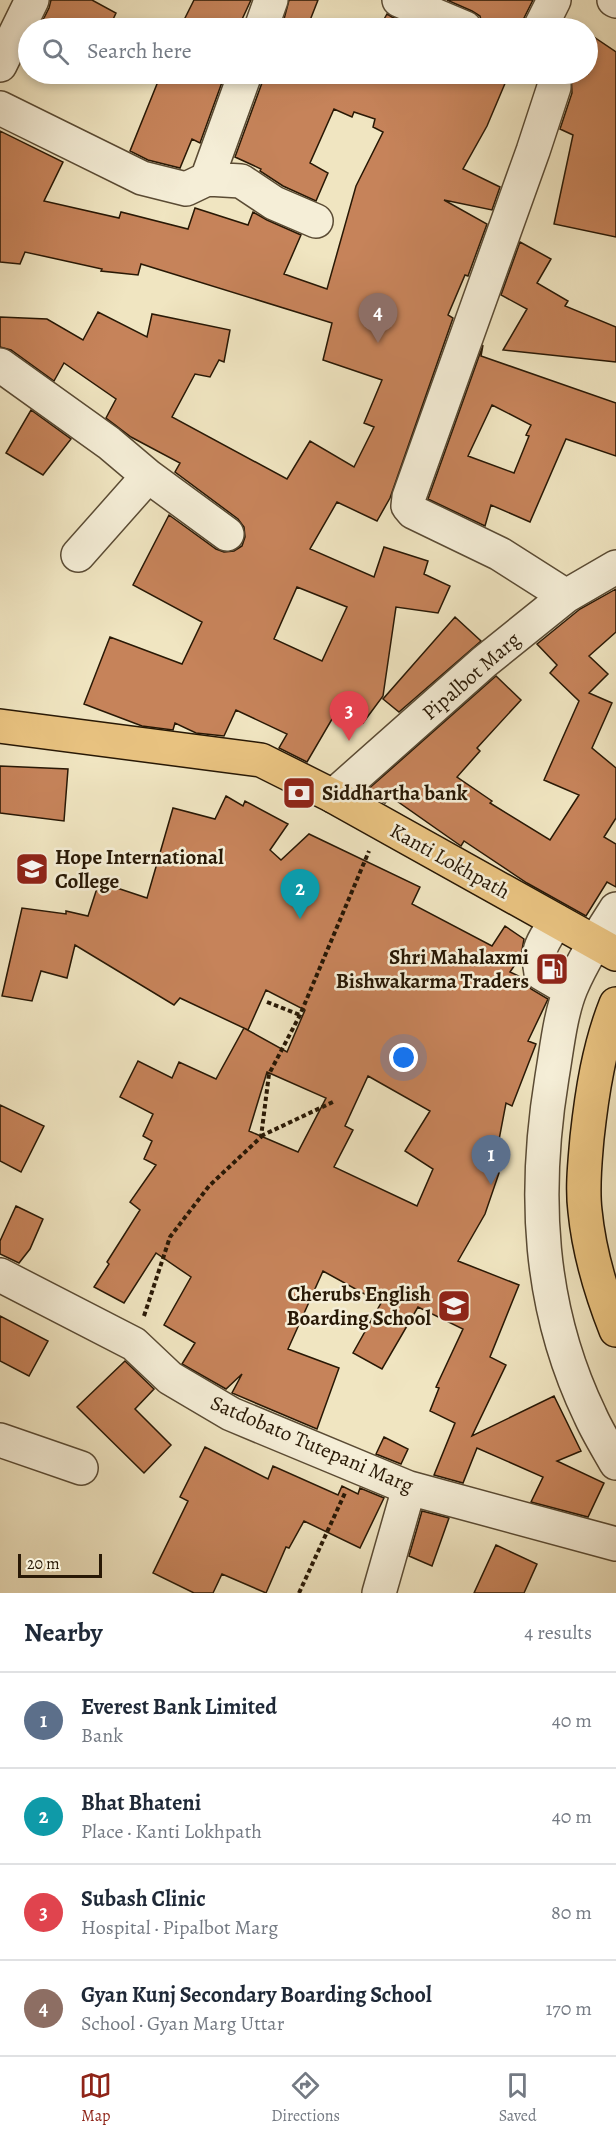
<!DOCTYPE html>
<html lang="en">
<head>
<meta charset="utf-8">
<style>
	:root { --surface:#fff; --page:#f6f6f7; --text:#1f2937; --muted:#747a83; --line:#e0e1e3; --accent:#8f2418 }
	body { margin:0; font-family:Alegreya,serif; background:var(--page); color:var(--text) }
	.scale { position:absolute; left:18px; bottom:15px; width:84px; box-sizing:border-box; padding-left:6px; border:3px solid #281805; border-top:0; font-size:16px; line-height:21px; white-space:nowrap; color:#281805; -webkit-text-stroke:4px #f5eed7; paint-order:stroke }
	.you { position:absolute; left:404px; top:1058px; width:21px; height:21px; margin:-15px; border:4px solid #fff; border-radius:50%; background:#1a73e8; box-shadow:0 0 0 9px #1a73e833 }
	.badge { display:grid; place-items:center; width:39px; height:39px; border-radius:50%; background:var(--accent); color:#fff; font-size:20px; font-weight:700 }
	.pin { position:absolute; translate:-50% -50px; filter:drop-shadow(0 2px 3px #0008) }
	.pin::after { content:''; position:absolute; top:32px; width:21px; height:18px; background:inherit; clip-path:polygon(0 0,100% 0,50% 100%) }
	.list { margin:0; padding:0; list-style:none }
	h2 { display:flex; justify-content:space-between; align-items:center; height:78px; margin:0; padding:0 24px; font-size:26px }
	h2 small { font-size:20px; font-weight:400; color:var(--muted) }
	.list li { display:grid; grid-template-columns:39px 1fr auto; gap:18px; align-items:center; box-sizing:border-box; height:96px; padding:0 24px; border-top:2px solid var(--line) }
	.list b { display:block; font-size:22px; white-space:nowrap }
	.list p { margin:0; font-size:20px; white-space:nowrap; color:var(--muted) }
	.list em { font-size:20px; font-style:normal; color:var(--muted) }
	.icon { flex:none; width:33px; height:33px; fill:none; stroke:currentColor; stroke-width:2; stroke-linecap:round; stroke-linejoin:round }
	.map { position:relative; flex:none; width:616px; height:1593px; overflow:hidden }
	.search { position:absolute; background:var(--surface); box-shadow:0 3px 9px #0003; left:18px; right:18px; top:18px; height:66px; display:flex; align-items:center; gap:15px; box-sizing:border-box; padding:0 21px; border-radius:33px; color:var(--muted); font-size:22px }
	.sheet { height:462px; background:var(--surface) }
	nav { display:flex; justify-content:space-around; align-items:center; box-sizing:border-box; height:84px; border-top:2px solid var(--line); background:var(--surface); font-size:16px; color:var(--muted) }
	nav a { display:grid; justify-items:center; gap:3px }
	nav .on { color:var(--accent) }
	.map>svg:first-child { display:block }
	.building { fill:#c6835a; stroke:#281805; stroke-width:1.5; fill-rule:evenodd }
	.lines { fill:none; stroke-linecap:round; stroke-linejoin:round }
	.minor-casing { stroke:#5a4b34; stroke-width:36 }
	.major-casing { stroke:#281805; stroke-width:36 }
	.path { stroke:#281805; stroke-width:4; stroke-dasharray:4.5 3; stroke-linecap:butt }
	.minor { stroke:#f5eed7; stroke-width:33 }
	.major { stroke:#e8c280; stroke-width:33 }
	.labels { text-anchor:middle; stroke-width:5; stroke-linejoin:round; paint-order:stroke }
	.street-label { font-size:21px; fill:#281805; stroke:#f5eed7 }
	.poi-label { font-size:21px; font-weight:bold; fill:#281805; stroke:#f5eed7; text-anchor:start }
</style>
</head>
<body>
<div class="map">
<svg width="616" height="1593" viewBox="0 0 616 1593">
	<rect width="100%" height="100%" fill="#f0e5c1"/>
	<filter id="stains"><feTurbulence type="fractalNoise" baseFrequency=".00333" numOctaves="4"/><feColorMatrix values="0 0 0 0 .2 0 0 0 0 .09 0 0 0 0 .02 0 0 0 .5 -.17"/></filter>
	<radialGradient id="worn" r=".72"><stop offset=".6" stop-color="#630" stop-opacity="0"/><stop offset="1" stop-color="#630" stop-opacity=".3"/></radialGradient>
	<path class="building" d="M51,0H92L116,13L109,28H39L49,8Z
		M194,0H251L238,28H180Z
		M289,0H318L307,28H295L283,23Z
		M447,0H533L523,20L521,28H483L480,16L472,11Z
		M387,14L392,17L418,28H379Z
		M588,33L616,52V237L554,224L573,135L560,129L572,93L571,74H588Z
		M161,74H225L200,143L192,139L180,168L148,160L130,151Z
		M263,74H509L487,126L463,169L500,187L492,210L444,200L487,224L468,276L465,275L448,315L453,318L390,498L377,521L337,502L310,549L374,577L384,547L428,561L424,574L450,586L438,613L396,607L383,696L363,723L339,707L307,762L279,748L287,734L236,710L224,736L196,733L175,723L173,730L142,726L84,704L110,637L182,664L202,622L133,585L169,515L216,549L224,552L234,551L242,546L245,537L244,527L238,519L175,472L180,463L131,437L106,418L116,399L64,363L54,381L11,350L0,347V317L47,319L83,340L98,312L147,337L152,314L230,330L224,362L219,360L210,377L195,374L172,417L287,479L310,441L354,467L374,427L364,423L382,380L323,360L332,323L141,264L138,275L101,271L102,269L25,252L20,264L0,262V131L63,162L44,201L119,218L121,212L188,229L195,208L248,225L253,212L267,220L301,235L284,274L327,289L356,186L383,132L373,127L375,119L354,112L352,117L334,109L310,163L328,173L316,201L283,186L260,171L261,169L235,157L263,80ZM297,587L347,607L322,661L274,639Z
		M520,242L551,259L537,283L568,301L565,306L616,327V362L503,350L527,309L501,295Z
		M483,345L481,356L616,403V456L566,439L530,522L491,505L485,526L428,499ZM492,405L531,425L526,435L529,436L514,473L468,456Z
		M31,410L71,439L43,475L6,453Z
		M616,589V632L589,656L608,674L589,693L612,703L592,748L616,768V818L604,837L616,844V887L607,882L586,916L527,883L464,841L461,846L391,797L385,803L365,792L496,676L521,700L477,748L480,751L457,777L492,801L490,803L550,840L579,795L544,780L579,701L550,673L557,665L537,644L580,609Z
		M455,617L481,641L399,712L383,699Z
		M0,766L68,769L64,821L0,813Z
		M226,796L243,806L245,801L288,824L270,850L281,860L309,834L420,887L412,904L492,946L505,926L524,939L521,956L510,972L523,978L531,989L548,999L528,1041L536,1044L512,1106L506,1103L493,1171L499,1173L485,1214L458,1261L519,1285L490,1357L506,1365L472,1436L554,1396L581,1451L557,1461L604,1483L588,1517L531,1502L543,1477L477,1448L463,1483L434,1475L455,1423L430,1411L439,1388L436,1387L463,1329L418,1307L382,1369L353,1353L381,1303L323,1271L288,1349L339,1368L317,1429L232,1393L242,1374L226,1389L182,1364L195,1343L164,1325L191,1277L156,1253L124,1303L94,1287L109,1264L107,1262L140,1210L130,1202L156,1165L144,1159L152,1141L143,1136L153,1114L120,1097L138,1061L172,1078L179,1062L216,1079L244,1028L287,1052L305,1010L266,990L248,1030L180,998L174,1005L75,945L67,978L41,971L32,1001L2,996L22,908L66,914V911L88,916L99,882L147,898L173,808L215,819ZM267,1072L326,1098L298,1152L249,1131ZM368,1076L430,1111L405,1151L433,1169L417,1206L334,1167L353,1130L345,1126Z
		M0,1105L44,1126L21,1172L0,1161Z
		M16,1206L43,1219L30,1249L19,1263L0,1254V1241Z
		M0,1316L48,1341L29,1376L0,1361Z
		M125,1361L154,1389L135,1409L171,1445L144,1473L77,1407Z
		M384,1437L408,1449L401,1464L376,1454Z
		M205,1447L268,1479L273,1466L338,1495L342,1486L358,1494L360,1488L384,1498L360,1548L304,1521L289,1548L286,1547L266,1593L222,1574L213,1593H194L153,1573L188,1501L180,1497Z
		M422,1511L449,1518L432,1566L409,1556Z
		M496,1545L537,1564L524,1593H474Z"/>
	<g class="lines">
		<defs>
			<path id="minor" d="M399,0L465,28
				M614,0L616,1
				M261,28L271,0
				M540,28L554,0
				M0,65L32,0
				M551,74L554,80V87L533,151L409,497L408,506L413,512L500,554L566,596
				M0,108L142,178L186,189L207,179L241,181L274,203L316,221
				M207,179L245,74
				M0,365L109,443L148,476L78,555
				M148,476L227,534
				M333,796L484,662L566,596L616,567
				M616,909C600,934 583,960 571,988C560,1015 557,1048 552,1077C533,1193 538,1307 590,1415C597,1431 607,1447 616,1463
				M556,921C543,943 536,947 541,973L570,990
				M0,1275L134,1344L170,1378L231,1414L409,1488L616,1544
				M0,1440L81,1468
				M379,1593L409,1488"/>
			<path id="major" d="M0,726L261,760L333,796L616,954
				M616,1004C599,1047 592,1092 587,1138C585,1162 582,1187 585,1211C589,1252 601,1292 616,1330"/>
		</defs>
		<use href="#minor" class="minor-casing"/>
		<use href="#major" class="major-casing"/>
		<path class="path" d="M267,1002L300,1015
			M261,1136L335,1101
			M144,1316L170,1237L209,1186L261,1137L269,1074L300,1015L369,851
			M299,1593L345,1493"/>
		<use href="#minor" class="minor"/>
		<use href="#major" class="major"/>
	</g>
	<defs>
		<symbol id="bank-square" viewBox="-11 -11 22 22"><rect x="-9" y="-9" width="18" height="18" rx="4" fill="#8f2418" stroke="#f5eed7"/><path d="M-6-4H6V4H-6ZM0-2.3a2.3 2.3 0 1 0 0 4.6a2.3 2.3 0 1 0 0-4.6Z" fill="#fff"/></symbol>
		<symbol id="university-square" viewBox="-11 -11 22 22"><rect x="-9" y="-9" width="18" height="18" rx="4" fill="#8f2418" stroke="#f5eed7"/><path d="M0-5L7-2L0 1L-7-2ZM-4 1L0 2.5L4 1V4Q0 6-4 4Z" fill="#fff"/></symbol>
		<symbol id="fuel-square" viewBox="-11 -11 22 22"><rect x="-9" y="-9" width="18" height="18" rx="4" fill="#8f2418" stroke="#f5eed7"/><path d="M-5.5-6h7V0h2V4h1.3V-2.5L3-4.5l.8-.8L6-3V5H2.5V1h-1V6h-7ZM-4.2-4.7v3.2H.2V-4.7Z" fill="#fff"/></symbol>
		<symbol id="school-square" viewBox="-11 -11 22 22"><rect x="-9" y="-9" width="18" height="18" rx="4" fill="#8f2418" stroke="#f5eed7"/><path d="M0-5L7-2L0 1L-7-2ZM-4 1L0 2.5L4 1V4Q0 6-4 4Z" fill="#fff"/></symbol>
	</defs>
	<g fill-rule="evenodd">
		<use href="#bank-square" x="280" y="774" width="38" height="38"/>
		<use href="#university-square" x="13" y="850" width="38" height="38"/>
		<use href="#fuel-square" x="533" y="950" width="38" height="38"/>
		<use href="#school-square" x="435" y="1287" width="38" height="38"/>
	</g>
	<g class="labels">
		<g class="street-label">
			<text transform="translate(471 676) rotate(-41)" y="7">Pipalbot Marg</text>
			<text transform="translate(450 861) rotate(29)" y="7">Kanti Lokhpath</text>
			<text transform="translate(312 1444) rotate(23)" y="7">Satdobato Tutepani Marg</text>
		</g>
		<g class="poi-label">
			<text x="322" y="800">Siddhartha bank</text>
			<text x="55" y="864">Hope International<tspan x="55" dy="24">College</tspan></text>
			<text x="529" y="964" text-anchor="end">Shri Mahalaxmi<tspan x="529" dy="24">Bishwakarma Traders</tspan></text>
			<text x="431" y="1301" text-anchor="end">Cherubs English<tspan x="431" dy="24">Boarding School</tspan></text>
		</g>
	</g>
	<rect width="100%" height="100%" filter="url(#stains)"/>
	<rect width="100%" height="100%" fill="url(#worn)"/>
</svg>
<div class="scale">20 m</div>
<div class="you"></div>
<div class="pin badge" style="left:491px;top:1185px;background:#5c6f8a">1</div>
<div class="pin badge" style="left:300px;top:919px;background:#0f9aa8">2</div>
<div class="pin badge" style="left:349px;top:741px;background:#e0444e">3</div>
<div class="pin badge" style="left:378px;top:343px;background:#8d6e63">4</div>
<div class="search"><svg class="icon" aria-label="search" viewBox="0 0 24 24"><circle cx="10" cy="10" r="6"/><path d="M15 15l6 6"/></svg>Search here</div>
</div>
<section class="sheet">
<h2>Nearby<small>4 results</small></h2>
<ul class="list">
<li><span class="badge" style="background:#5c6f8a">1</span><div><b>Everest Bank Limited</b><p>Bank</p></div><em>40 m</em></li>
<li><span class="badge" style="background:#0f9aa8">2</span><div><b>Bhat Bhateni</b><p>Place · Kanti Lokhpath</p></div><em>40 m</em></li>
<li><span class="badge" style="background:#e0444e">3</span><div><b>Subash Clinic</b><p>Hospital · Pipalbot Marg</p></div><em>80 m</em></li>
<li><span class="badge" style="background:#8d6e63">4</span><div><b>Gyan Kunj Secondary Boarding School</b><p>School · Gyan Marg Uttar</p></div><em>170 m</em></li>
</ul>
</section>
<nav>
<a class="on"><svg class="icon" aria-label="map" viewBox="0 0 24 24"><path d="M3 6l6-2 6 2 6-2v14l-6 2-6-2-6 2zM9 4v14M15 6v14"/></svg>Map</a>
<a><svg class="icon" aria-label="directions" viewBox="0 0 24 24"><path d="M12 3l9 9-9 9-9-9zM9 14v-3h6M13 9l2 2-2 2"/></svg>Directions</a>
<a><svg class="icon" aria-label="saved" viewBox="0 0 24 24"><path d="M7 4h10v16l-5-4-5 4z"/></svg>Saved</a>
</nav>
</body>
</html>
